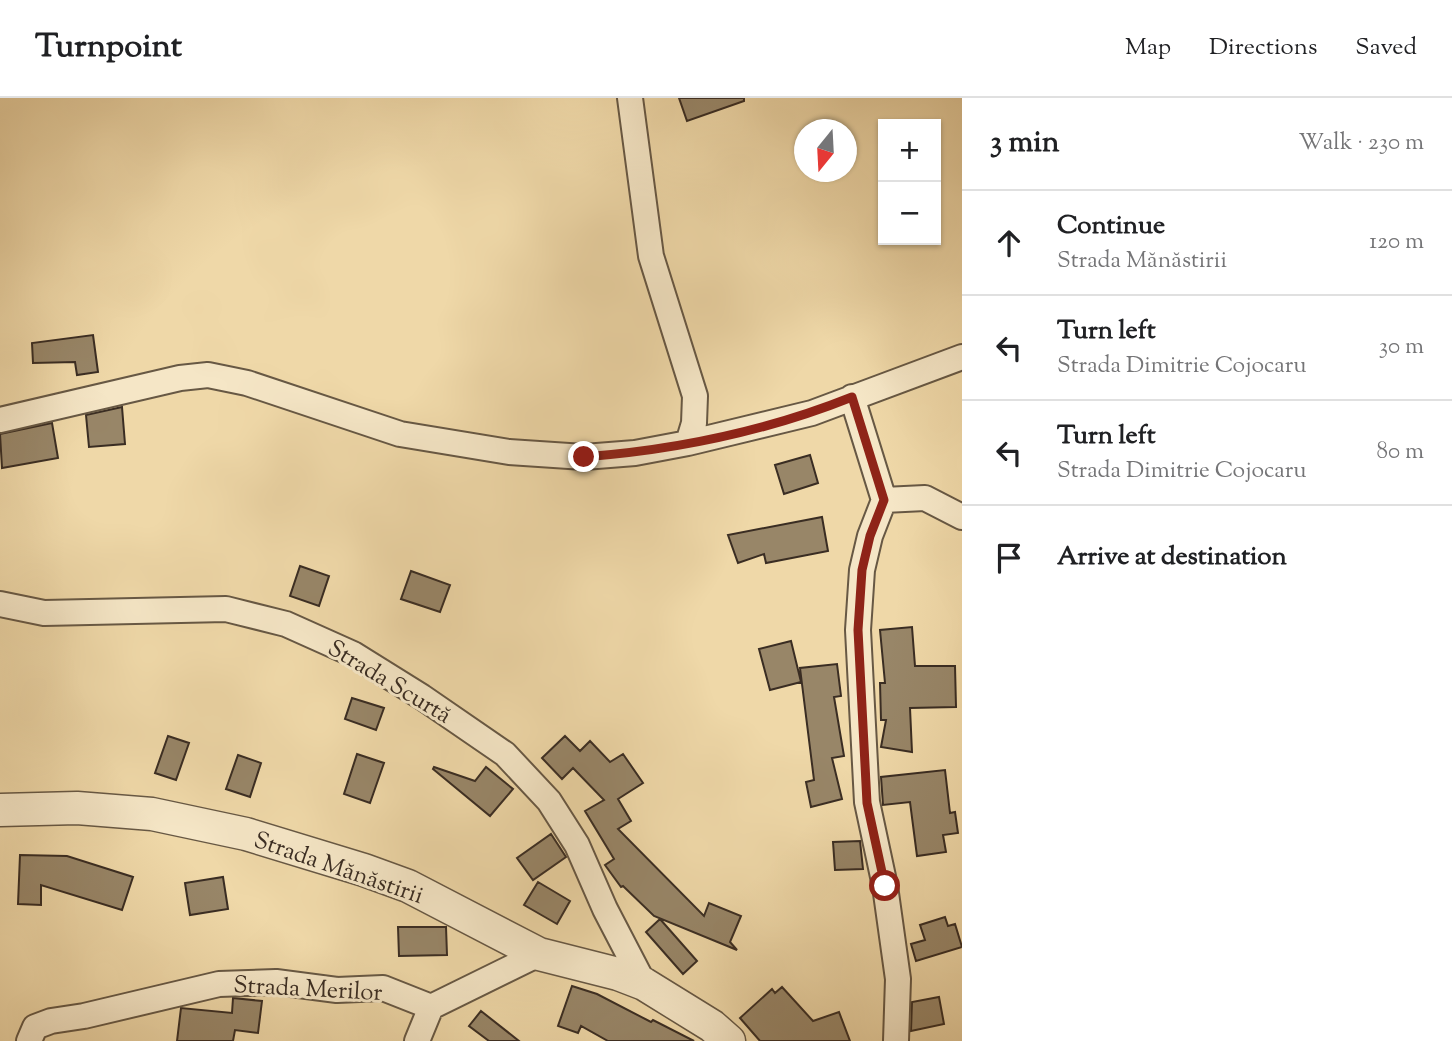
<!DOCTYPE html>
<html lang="en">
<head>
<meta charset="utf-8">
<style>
	:root { --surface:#fff; --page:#f6f6f6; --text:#202124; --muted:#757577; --line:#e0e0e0 }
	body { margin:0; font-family:"Sorts Mill Goudy",serif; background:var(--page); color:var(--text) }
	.controls { position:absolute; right:21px; top:21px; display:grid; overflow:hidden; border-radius:0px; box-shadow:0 2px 5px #0004 }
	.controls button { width:63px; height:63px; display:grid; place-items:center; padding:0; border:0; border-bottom:2px solid var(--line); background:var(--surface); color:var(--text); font:35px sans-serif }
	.compass { position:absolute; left:794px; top:21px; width:63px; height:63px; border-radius:50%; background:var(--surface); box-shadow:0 2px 5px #0004; rotate:198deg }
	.stop { position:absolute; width:21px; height:21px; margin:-16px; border:5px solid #8f2418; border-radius:50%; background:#fff }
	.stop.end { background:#8f2418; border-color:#fff; box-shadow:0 2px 7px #0008 }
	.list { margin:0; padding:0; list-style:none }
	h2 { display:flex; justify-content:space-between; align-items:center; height:91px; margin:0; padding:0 28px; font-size:30px }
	h2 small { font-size:23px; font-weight:400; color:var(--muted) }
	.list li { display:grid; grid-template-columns:46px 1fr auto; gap:21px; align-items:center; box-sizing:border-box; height:105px; padding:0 28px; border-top:2px solid var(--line) }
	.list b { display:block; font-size:26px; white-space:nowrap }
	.list p { margin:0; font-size:23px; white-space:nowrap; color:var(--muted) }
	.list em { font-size:23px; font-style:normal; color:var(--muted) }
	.icon { flex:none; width:38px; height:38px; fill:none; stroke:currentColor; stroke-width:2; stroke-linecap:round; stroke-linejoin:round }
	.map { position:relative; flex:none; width:962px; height:943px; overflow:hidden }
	header { display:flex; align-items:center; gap:42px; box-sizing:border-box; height:98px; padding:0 35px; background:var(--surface); border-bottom:2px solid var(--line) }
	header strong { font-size:33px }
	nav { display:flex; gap:38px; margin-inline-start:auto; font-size:24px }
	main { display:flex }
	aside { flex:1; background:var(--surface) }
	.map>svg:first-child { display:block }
	.building { fill:#988668; stroke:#3a2d23; stroke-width:2 }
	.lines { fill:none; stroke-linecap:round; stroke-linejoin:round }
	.minor-casing { stroke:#675844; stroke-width:28 }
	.tertiary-casing { stroke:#675844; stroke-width:35 }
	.minor { stroke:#f5e6c6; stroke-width:24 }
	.tertiary { stroke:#f5e6c6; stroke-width:32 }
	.route { stroke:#8f2418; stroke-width:9 }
	.labels { text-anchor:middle; stroke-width:6; stroke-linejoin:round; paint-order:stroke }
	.street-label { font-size:24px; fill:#3a2d23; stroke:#f5e6c6 }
</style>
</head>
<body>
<header>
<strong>Turnpoint</strong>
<nav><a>Map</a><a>Directions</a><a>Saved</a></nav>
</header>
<main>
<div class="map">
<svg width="962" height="943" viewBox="0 0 962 943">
	<rect width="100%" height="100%" fill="#efd8a8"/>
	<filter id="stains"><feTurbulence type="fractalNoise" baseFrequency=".00286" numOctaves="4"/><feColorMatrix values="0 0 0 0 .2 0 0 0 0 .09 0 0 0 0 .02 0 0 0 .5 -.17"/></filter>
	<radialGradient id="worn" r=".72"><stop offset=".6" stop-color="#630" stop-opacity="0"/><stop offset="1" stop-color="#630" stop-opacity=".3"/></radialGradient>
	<path class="building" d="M679,0H744V3L687,23Z
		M93,237L98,274L77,277L75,264L33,265L32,245Z
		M122,309L125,346L89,349L86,317Z
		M52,325L58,360L2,370L0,336Z
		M810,357L818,385L784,396L775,367Z
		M822,419L828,453L766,465L764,456L738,465L728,437Z
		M300,468L329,478L319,508L290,498Z
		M411,473L450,487L440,514L401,501Z
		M912,529L915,568H955L956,609L910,610L912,654L881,649L886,622H881L880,585H885L880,532Z
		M791,543L801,584L770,592L759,551Z
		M837,566L841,598L834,599L844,658L832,660L842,701L811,709L806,684L814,682L800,570Z
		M352,600L384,610L376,632L345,621Z
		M168,638L189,645L176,682L155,675Z
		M565,638L580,653L590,643L610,664L623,656L643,685L618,701L631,723L618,731L704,818L709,805L741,818L730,844L737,852L654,818L623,788L621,789L605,767L614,761L585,713L604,702L573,670L562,681L542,660Z
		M357,656L384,665L370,705L344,696Z
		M238,657L261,665L250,699L226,691Z
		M434,669L475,683L486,669L513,691L490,718L433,671Z
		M945,672L950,715L955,714L958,735L943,737L946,754L917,758L910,704L883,707L881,679Z
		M551,736L566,759L533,782L517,760Z
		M860,743L863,771L835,772L833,744Z
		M20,757L67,758L133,779L122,812L41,787V807L18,806Z
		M223,779L228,811L190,817L185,785Z
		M538,784L570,803L557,826L524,807Z
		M945,819L948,828L955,826L962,849L916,863L911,846L925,842L920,827Z
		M660,821L697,863L683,876L646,834Z
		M398,829H446L447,857L399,858Z
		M572,888L597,896L651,924L653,922L694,943H608L581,928L578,935L558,928Z
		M782,889L813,923L839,914L850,943H760L740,920L772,891L775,895Z
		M939,899L944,926L911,933L912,904Z
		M233,900L262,903L258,935L235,932L233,943H177L181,910L232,915Z
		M481,913L519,943H489L469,928Z"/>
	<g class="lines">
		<defs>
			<path id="minor" d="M630,0L651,158L695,298L694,325L688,345
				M852,299L884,402
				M0,322L180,280L208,277L247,285L400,336L509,354L584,359L635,355L688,345L812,315L962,259
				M884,402L870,438L862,472L858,532L867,704L885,788L898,881L896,943
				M884,402L925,400L962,419
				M0,506L44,515L226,511L286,526L353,556L422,599L505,656L549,703L577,747L605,811L644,886
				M29,943L35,929L51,923L84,918L219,886L276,884L337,892L383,890L431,909
				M417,943L431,909L539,856"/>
			<path id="tertiary" d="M0,712L77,710L152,716L246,736L364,772L408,788L539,856L618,876L644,886L712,928L729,943"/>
		</defs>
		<use href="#minor" class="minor-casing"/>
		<use href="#tertiary" class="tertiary-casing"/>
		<use href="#minor" class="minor"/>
		<use href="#tertiary" class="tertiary"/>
	</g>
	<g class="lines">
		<path class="route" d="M584,359C675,352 767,333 852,299L884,402L870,438L862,472L858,532L867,705L885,788"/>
	</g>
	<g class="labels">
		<g class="street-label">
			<text transform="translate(390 583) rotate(31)" y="8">Strada Scurtă</text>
			<text transform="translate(339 769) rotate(19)" y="8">Strada Mănăstirii</text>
			<text transform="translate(308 890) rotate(3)" y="8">Strada Merilor</text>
		</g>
	</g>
	<rect width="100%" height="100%" filter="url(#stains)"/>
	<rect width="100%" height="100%" fill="url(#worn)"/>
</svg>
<div class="controls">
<button>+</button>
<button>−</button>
</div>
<svg class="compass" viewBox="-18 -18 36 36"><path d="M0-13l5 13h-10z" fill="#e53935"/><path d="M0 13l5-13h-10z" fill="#757577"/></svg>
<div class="stop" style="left:885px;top:788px"></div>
<div class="stop end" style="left:584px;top:359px"></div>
</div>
<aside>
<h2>3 min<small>Walk · 230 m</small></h2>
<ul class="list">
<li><svg class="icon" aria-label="ahead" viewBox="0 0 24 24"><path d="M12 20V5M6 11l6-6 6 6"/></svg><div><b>Continue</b><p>Strada Mănăstirii</p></div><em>120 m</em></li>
<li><svg class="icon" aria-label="left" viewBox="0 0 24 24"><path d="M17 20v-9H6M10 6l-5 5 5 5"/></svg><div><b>Turn left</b><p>Strada Dimitrie Cojocaru</p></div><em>30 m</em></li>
<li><svg class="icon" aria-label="left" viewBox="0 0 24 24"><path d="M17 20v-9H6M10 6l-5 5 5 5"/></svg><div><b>Turn left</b><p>Strada Dimitrie Cojocaru</p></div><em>80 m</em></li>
<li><svg class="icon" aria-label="arrive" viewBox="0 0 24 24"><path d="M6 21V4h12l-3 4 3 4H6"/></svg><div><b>Arrive at destination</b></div></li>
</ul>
</aside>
</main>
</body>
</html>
